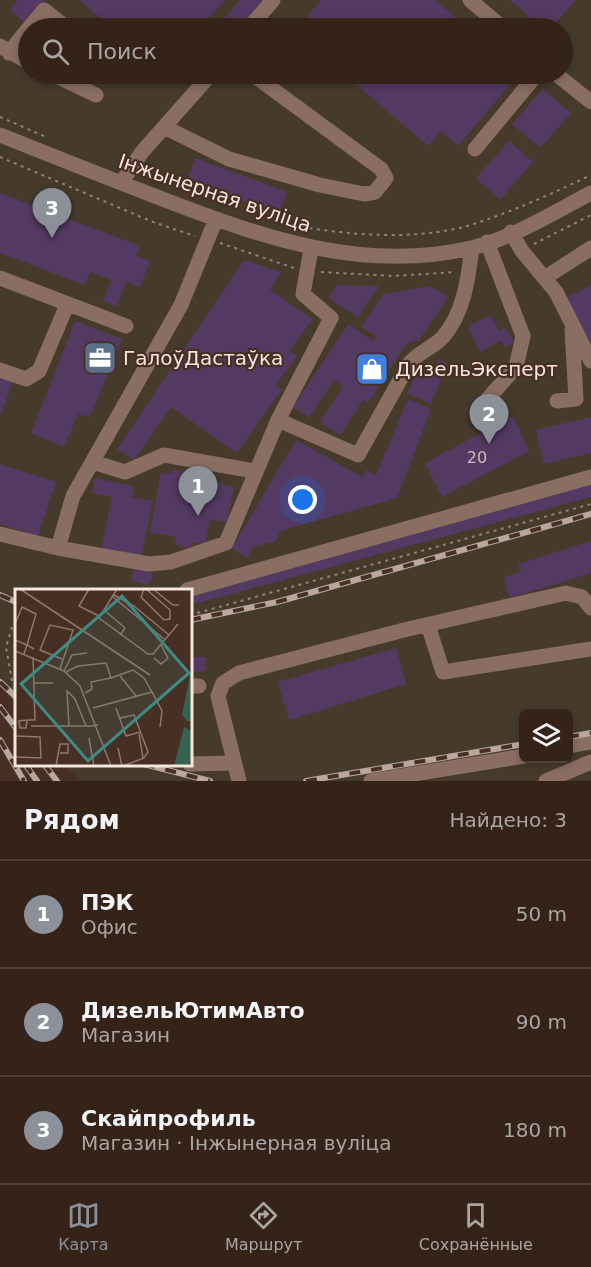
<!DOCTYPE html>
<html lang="ru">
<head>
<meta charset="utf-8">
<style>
	:root { --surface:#35231a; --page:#402f27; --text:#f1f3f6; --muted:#aaa4a2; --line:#4f4039; --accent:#8c9099 }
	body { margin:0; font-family:"DejaVu Sans",sans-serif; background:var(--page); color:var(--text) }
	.controls { position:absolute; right:18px; bottom:18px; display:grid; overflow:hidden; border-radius:9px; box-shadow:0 3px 9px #0003 }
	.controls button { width:54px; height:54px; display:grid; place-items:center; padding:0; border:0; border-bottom:2px solid var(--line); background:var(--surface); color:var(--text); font:30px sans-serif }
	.you { position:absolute; left:303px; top:500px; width:21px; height:21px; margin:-15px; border:4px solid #fff; border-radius:50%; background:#1a73e8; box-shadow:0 0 0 9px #1a73e833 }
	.badge { display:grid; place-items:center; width:39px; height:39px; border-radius:50%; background:var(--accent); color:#fff; font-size:20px; font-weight:700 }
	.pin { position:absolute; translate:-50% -50px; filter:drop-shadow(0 2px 3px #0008) }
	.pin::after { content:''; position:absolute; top:32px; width:21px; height:18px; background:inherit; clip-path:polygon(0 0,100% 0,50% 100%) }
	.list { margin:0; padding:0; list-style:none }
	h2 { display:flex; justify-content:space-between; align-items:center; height:78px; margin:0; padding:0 24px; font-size:26px }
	h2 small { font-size:20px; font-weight:400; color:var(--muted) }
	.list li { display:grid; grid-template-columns:39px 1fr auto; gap:18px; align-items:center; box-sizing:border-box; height:108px; padding:0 24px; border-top:2px solid var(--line) }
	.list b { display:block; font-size:22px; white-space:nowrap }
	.list p { margin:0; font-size:20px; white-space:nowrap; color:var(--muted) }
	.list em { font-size:20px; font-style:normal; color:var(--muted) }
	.icon { flex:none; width:33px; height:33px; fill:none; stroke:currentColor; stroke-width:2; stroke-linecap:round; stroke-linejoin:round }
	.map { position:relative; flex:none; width:591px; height:781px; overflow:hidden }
	.search { position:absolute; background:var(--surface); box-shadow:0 3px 9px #0003; left:18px; right:18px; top:18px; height:66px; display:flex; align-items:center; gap:15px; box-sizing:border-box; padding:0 21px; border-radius:33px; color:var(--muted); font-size:22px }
	.sheet { height:402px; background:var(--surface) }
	nav { display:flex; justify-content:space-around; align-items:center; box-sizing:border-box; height:84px; border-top:2px solid var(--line); background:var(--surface); font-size:16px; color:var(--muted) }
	nav a { display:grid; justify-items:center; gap:3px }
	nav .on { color:var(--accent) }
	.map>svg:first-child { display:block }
	.industrial { fill:#463b2b; fill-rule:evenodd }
	.building { fill:#543a62 }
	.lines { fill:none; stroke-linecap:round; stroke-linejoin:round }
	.path { stroke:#958177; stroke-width:2; stroke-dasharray:3 4.5; stroke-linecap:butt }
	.minor { stroke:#896e61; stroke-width:15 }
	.rail-casing { stroke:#b9a79e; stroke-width:6 }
	.rail { stroke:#472f23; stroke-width:4; stroke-dasharray:11; stroke-linecap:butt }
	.labels { text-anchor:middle; stroke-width:4.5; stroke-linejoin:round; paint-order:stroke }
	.number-label { font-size:16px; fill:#cdbbbf }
	.street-label { font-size:20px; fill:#f5e6de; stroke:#472f23 }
	.poi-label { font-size:20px; fill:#f5e6de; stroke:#472f23; text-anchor:start }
	.inset-road { fill:none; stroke:#8d786e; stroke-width:1.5 }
	.view { fill:#3d8c84; fill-opacity:0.15; stroke:#3d8c84; stroke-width:3 }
	.inset-edge { fill:none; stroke:#f5e6de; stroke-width:3 }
</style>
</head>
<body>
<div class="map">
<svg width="591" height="781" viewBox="0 0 591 781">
	<rect width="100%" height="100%" fill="#472f23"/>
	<path class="industrial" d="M0,0H591V781H80L73,772L62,765L190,764V590H16V705L0,684ZM28,28H562V74H28ZM524,714H568V758H524Z"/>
	<path class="building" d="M18,0H45L25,23L10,9Z
		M79,0H225L200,28H112Z
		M240,0H266L242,28H216Z
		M321,0H435L468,28H318L306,18Z
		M510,0H576L551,28H542Z
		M344,74H519L458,146L441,131L428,146Z
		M543,89L571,113L540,148L512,124Z
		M509,141L533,162L500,200L476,178Z
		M195,158L287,192L279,214L187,181Z
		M0,193L140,246L136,256L150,261L140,287L126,282L117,306L103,301L111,280L90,272L85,285L0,253Z
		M244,260L281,272L270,290L313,319L289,351L297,356L275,386L282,389L237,453L171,407L134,460L117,449Z
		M337,285L379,286L358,317L328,298Z
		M591,285V343L567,298Z
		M431,286L448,298L419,340L406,344L368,403L363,400L340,435L320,422L343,386L334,380L309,417L293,407L348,324L373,341L376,336L361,327L383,294Z
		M491,315L499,331L506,328L514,343L505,347L501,340L480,352L469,330L471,325Z
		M75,321L122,339L90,417L78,414L64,447L31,433Z
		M438,359L448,363L431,404L407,394L420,364L434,369Z
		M0,373L14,378L0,417Z
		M408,399L431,409L397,498L280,531L276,541L254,546L247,558L232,548L296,440L362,477L366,470L376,475Z
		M513,416L529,451L442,497L425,463Z
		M591,417V453L544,464L536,430Z
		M0,464L56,482L38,536L0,524Z
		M173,469L207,476L206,481L234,487L227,522L210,519L205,544L192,542L191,548L175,545L176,537L150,532L161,472L172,474Z
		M95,478L134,486L132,497L153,501L141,558L101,550L112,497L92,493Z
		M591,481V497L190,605V592Z
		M591,541V573L510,598L504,577L521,572L518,564Z
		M135,568L153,573L149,585L131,580Z
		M396,648L406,684L289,720L278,682Z
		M190,657H205L206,671L190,672Z"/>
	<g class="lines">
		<path class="path" d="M0,117L44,136
			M0,157L153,222L195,236
			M280,223C337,234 410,242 467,226C510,213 551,194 591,175
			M220,243L294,268
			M534,244L591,215
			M321,272L393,276L455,272
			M190,615L591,504
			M12,681L6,647L13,624L16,623"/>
		<path class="minor" d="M470,0L503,28
			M29,28L44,10L67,28
			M249,28L273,0
			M0,46L28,62
			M9,53L28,29
			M52,74L96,95
			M556,74L591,102
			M164,127L229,159L320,185L364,194L375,192L386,178L381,169L252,74
			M0,135C55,157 110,179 165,200C264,238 364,273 471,248C513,238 553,213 591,193
			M475,149L537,74
			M121,183L142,152L211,74
			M511,232L522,251L556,292L591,361
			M546,277L591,248
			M0,278L126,326
			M0,370L26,379L39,371L67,305
			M557,401L576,399L572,329
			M477,411L516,367L523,336L487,242
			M278,420L331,318L303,294L311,249
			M93,462L125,472L164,455L254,471
			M0,534L58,548L73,496L181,305L216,219
			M58,548L149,564L171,562L226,543L278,420L358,455L409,364C418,352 433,348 443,337C464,313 468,279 472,248
			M187,590L591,477
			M428,625L443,672L591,649
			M190,686H199
			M568,746L591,742
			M190,764L234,763
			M239,781L218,696L223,683L239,673L408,629L566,593L582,597L591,608
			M371,781L524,756
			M546,781L591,762"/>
		<defs>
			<path id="rail" d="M0,595L16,602
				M190,620L277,602L591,514
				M0,682L16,697
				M0,707L16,728
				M568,737L591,733
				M0,740L24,781
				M25,764L37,781
				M44,764L57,781
				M144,764L210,781
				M306,781L524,744"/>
		</defs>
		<use href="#rail" class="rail-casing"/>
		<use href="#rail" class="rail"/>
	</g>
	<defs>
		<symbol id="office-square" viewBox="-11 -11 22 22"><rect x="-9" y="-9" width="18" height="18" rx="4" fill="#5c6f8a" stroke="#472f23"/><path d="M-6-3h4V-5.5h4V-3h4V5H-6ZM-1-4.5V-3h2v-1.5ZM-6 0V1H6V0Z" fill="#fff"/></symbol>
		<symbol id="shop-square" viewBox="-11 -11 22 22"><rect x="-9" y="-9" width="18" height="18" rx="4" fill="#3f7fe0" stroke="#472f23"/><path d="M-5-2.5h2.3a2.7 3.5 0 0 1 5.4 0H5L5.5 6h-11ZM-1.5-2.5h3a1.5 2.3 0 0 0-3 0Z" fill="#fff"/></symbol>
	</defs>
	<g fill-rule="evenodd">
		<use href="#office-square" x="81" y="339" width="38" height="38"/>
		<use href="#shop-square" x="353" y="350" width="38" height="38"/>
	</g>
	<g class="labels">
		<g class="number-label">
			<text x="477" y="463">20</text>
		</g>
		<g class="street-label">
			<text transform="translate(215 193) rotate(19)" y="7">Інжынерная вуліца</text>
		</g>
		<g class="poi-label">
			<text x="123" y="365">ГалоўДастаўка</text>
			<text x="395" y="376">ДизельЭксперт</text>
		</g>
	</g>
	<g transform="translate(15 589)">
		<rect width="177" height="177" fill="#472f23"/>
		<path d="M177,76V132H172L167,126ZM169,138L177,142V169L173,177H159Z" fill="#356350"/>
		<path class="inset-road" d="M5,0L135,86M74,0L64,17L84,27M102,0L84,29L133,65H138L163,35M129,0L126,8L149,31L155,30V21L131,0M138,0L158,16H164M99,6L119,17L154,46M98,8L149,50M89,21L110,39L105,46M0,35L7,18L21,25L12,56L19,60M0,51L12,56L9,65M0,62L49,82L65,97L96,177M139,69L146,75L153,69L146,56M45,80L58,41L35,36L25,61L47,70M49,82L57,66L72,64M51,83L63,77L91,74L96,89L118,81L129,89L137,103M105,87L122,108M19,94H38M70,104L77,100L76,93L96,89M78,119L137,103L147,122L145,138M101,119L111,147L125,143M105,129L119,126L133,163L129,169L108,177M12,131L4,132L5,139H11L12,131H20L18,68M16,137H54M71,137L60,110L52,102L54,137H76L83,136M124,145L128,169M0,147L25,148L26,169L0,168M74,149L79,177M103,159L107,177M41,177L45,155H53V164H45"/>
		<path class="view" d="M107,7L174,84L73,172L6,95Z"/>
		<rect width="177" height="177" class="inset-edge"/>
	</g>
</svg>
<div class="controls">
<button><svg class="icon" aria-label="layers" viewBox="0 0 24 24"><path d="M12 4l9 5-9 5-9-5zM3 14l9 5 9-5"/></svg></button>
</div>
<div class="you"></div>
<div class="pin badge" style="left:198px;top:516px">1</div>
<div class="pin badge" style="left:489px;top:444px">2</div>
<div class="pin badge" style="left:52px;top:238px">3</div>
<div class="search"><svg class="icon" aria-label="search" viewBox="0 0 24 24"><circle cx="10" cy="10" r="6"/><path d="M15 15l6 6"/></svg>Поиск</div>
</div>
<section class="sheet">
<h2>Рядом<small>Найдено: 3</small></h2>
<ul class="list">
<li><span class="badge">1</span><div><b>ПЭК</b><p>Офис</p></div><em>50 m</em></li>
<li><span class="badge">2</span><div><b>ДизельЮтимАвто</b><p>Магазин</p></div><em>90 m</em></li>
<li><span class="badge">3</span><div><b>Скайпрофиль</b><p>Магазин · Інжынерная вуліца</p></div><em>180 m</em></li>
</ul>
</section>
<nav>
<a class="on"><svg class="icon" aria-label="map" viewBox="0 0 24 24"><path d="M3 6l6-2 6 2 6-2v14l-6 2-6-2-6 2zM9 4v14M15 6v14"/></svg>Карта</a>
<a><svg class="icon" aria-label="directions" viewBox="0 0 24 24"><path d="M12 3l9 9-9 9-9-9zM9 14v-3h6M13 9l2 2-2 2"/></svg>Маршрут</a>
<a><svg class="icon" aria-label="saved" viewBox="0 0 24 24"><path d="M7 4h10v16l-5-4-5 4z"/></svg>Сохранённые</a>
</nav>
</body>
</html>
